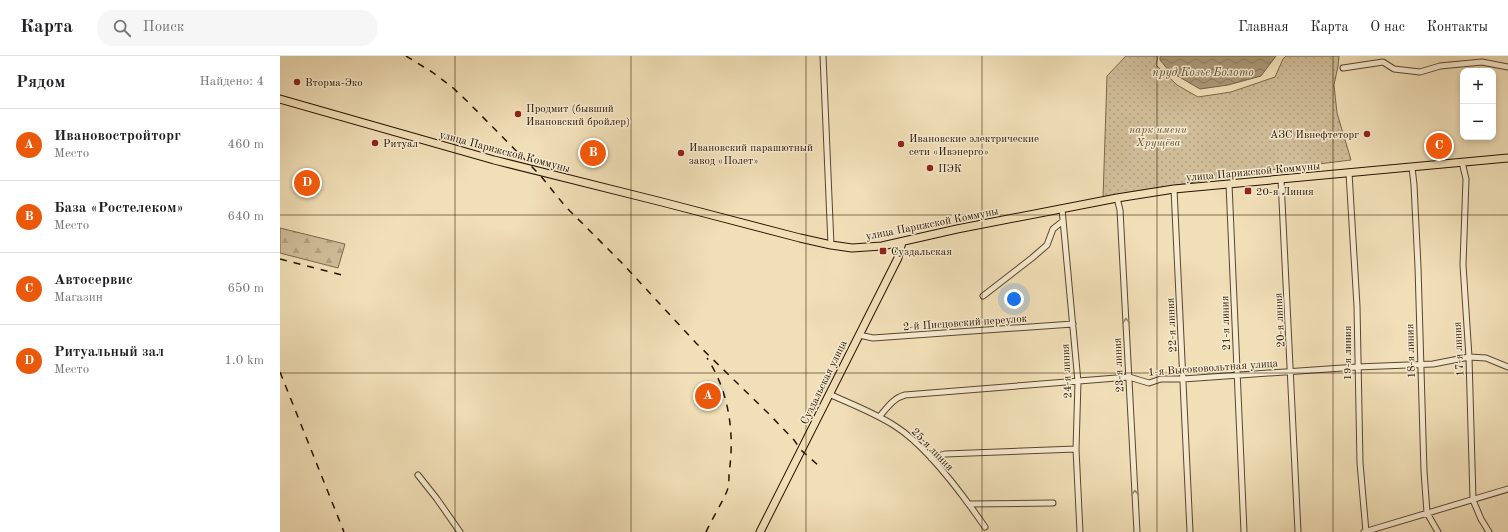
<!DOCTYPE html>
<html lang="ru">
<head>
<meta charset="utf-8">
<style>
	:root { --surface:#fff; --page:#f6f6f6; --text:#202124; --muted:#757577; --line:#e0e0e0; --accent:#ea580c }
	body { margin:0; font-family:"Old Standard TT",serif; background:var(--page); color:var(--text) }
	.controls { position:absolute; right:12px; top:12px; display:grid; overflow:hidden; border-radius:8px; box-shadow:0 2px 6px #0003 }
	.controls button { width:36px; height:36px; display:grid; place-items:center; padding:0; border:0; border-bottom:1px solid var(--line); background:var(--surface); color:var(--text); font:20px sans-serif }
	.you { position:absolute; left:734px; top:243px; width:14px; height:14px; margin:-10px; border:3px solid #fff; border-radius:50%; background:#1a73e8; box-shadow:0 0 0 6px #1a73e833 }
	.badge { display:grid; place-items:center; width:26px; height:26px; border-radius:50%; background:var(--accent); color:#fff; font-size:13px; font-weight:700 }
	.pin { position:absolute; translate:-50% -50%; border:2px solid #fff; box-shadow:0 1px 4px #0006 }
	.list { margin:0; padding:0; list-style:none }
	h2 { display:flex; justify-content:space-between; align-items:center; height:52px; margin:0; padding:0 16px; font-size:17px }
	h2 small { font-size:13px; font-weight:400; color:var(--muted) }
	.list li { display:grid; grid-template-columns:26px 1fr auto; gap:12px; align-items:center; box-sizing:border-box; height:72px; padding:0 16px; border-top:1px solid var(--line) }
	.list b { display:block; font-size:15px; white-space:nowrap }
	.list p { margin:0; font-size:13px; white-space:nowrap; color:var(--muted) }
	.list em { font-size:13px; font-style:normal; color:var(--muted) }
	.icon { flex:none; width:22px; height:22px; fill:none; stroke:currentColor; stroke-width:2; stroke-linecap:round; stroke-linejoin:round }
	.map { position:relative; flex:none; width:1228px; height:476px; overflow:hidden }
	header { display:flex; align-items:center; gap:24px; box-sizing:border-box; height:56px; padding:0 20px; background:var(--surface); border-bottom:1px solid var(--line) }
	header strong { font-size:19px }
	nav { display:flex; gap:22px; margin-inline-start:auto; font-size:14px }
	.search { width:280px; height:36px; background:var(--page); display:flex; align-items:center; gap:10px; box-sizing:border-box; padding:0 14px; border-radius:16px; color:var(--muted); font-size:15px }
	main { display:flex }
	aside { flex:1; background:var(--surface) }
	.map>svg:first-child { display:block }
	.forest { fill:url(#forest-firs); stroke:#7b674c }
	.park { fill:url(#park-dots); stroke:#7b674c }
	.water { fill:url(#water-waves); stroke:#776349 }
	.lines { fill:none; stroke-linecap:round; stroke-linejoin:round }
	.minor-casing { stroke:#5a452e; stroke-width:7 }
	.major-casing { stroke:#271200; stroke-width:9 }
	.minor { stroke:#f6ead0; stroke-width:5 }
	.major { stroke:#f1dfb7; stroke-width:7 }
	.rail { stroke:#271200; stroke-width:1.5; stroke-dasharray:7 7; stroke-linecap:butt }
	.oneway { stroke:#998972 }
	.grid { fill:none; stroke:#271200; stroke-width:1; stroke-opacity:0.55 }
	.poi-dot { fill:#8f2418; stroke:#f6ead0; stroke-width:1.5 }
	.labels { text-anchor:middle; stroke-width:3; stroke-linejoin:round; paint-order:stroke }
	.poi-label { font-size:11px; fill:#271200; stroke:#f6ead0; text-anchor:start }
	.park-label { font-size:11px; font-style:italic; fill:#624e35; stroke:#f6ead0 }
	.street-label { font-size:11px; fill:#271200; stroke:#f6ead0 }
	.water-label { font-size:12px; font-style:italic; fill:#634f36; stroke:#f6ead0 }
</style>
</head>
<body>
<header>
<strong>Карта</strong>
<div class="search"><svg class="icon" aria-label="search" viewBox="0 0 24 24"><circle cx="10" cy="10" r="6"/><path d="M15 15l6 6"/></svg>Поиск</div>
<nav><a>Главная</a><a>Карта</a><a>О нас</a><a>Контакты</a></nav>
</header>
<main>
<aside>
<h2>Рядом<small>Найдено: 4</small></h2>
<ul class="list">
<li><span class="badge">A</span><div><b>Ивановостройторг</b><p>Место</p></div><em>460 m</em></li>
<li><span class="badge">B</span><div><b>База «Ростелеком»</b><p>Место</p></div><em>640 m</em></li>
<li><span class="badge">C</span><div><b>Автосервис</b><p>Магазин</p></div><em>650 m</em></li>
<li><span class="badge">D</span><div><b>Ритуальный зал</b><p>Место</p></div><em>1.0 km</em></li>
</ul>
</aside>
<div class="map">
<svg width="1228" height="476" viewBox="0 0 1228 476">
	<defs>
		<pattern id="forest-firs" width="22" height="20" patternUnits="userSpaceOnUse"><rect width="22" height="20" fill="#cfbc98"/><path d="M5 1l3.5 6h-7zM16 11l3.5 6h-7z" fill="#b2a181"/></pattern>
		<pattern id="park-dots" width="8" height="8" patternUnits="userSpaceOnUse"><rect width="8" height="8" fill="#cfbc98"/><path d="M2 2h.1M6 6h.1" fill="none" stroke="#b2a181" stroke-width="1.8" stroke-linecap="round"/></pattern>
		<pattern id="water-waves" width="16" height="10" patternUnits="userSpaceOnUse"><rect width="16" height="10" fill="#ac9979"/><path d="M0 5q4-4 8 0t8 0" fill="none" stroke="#8c7b61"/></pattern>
	</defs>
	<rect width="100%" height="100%" fill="#f1dfb7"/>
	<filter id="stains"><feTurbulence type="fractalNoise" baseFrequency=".005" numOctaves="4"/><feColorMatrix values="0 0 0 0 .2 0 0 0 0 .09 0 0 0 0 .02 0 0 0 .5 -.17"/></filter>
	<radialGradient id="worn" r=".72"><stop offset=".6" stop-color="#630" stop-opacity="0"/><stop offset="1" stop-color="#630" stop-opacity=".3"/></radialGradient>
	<path class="forest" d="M0,172L65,188L58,212L0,197Z"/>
	<path class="park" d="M846,0H878L876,9L897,29L918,41L951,36L995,21L1003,3L1006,0H1059L1058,10L1054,29L1057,57L1071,104L966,117L823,142L827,20Z"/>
	<path class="water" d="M880,0H996L981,20L948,29L920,33L889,15L880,4Z"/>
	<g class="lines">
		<defs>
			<path id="minor" d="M543,0L551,189
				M1063,12L1103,6L1114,13L1140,16L1160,10L1202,6L1228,11
				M1182,106L1186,123L1183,209L1189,301L1193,444L1201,463L1209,476
				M1132,111L1134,129L1138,211L1144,415L1147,457L1158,476
				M1069,117L1077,250L1080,407L1086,476
				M1001,124L1018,476
				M949,128L964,476
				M894,133L910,476
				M837,142L840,154L857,476
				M782,153L798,326L796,393L800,476
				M703,240L752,202L767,189L773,173L783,165
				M579,279L593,282L793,268
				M549,338C571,348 595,357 615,370C648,391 683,439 705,471
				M599,361C607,352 613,342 625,339L849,321L869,327L881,323H903L1077,311L1153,308L1189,301L1206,302L1228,311
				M651,402L665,398L796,393
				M138,419L157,443L180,476
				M689,448L773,447
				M1084,476L1228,433"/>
			<path id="major" d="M0,43L214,104L382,146L520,182L551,189L572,192L602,190L677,173L837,142L894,133L1228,102
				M480,476L618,202L622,186"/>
		</defs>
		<use href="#minor" class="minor-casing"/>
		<use href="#major" class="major-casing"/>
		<use href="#minor" class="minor"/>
		<use href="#major" class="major"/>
		<path class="rail" d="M126,0L152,16L172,31L187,45L260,119L285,150L342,207L416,287L489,358L514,384L521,394L539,410
			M0,203L62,219
			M0,316L64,476
			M426,476C432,463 441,449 447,435C449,430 449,423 449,417C455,378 449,335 427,302"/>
	</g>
	<defs><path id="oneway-chevron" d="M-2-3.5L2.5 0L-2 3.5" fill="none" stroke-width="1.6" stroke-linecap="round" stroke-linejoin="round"/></defs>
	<g class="oneway">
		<use href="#oneway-chevron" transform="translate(846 265) rotate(-93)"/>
		<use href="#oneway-chevron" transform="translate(855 437) rotate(-92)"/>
	</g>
	<path class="grid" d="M175,0V476M351,0V476M526,0V476M702,0V476M877,0V476M1053,0V476M0,159H1228M0,317H1228"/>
	<g class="poi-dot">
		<circle cx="17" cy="26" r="4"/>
		<circle cx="238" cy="58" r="4"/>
		<circle cx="1087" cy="78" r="4"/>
		<circle cx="95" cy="87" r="4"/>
		<circle cx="621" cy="88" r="4"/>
		<circle cx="401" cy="97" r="4"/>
		<circle cx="650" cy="112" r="4"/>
		<rect x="964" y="131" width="8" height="8" rx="2"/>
		<rect x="599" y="191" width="8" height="8" rx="2"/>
	</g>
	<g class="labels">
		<g class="poi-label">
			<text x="25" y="30">Вторма-Эко</text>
			<text x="246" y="56">Продмит (бывший<tspan x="246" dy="13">Ивановский бройлер)</tspan></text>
			<text x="1079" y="82" text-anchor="end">АЗС Ивнефтеторг</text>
			<text x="629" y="86">Ивановские электрические<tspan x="629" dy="13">сети «Ивэнерго»</tspan></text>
			<text x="103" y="91">Ритуал</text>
			<text x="409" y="95">Ивановский парашютный<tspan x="409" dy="13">завод «Полет»</tspan></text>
			<text x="658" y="116">ПЭК</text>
			<text x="976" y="139">20-я Линия</text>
			<text x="611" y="199">Суздальская</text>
		</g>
		<g class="park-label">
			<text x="878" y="77">парк имени<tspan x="878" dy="13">Хрущёва</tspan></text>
		</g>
		<g class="street-label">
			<text transform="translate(225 95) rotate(15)" y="4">улица Парижской Коммуны</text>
			<text transform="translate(973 115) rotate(-5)" y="4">улица Парижской Коммуны</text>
			<text transform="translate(652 167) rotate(-11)" y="4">улица Парижской Коммуны</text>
			<text transform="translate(999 264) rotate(-93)" y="4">20-я линия</text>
			<text transform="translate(685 266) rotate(-4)" y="4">2-й Писцовский переулок</text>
			<text transform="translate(945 267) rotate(-92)" y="4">21-я линия</text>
			<text transform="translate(891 269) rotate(-93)" y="4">22-я линия</text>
			<text transform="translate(1178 293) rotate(-93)" y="4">17-я линия</text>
			<text transform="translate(1130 295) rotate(-92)" y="4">18-я линия</text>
			<text transform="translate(1067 297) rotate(-90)" y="4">19-я линия</text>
			<text transform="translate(838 309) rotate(-93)" y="4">23-я линия</text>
			<text transform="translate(933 311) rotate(-4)" y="4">1-я Высоковольтная улица</text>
			<text transform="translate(786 315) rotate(-93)" y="4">24-я линия</text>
			<text transform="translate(543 326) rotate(-64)" y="4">Суздальская улица</text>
			<text transform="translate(653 393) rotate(46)" y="4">25-я линия</text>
		</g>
		<g class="water-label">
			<text x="923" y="20">пруд Козье Болото</text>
		</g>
	</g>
	<rect width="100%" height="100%" filter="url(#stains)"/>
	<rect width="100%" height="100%" fill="url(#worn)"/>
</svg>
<div class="controls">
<button>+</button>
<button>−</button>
</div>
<div class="you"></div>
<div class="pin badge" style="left:428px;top:340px">A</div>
<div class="pin badge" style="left:313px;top:97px">B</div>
<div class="pin badge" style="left:1159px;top:90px">C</div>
<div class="pin badge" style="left:27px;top:127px">D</div>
</div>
</main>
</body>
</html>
